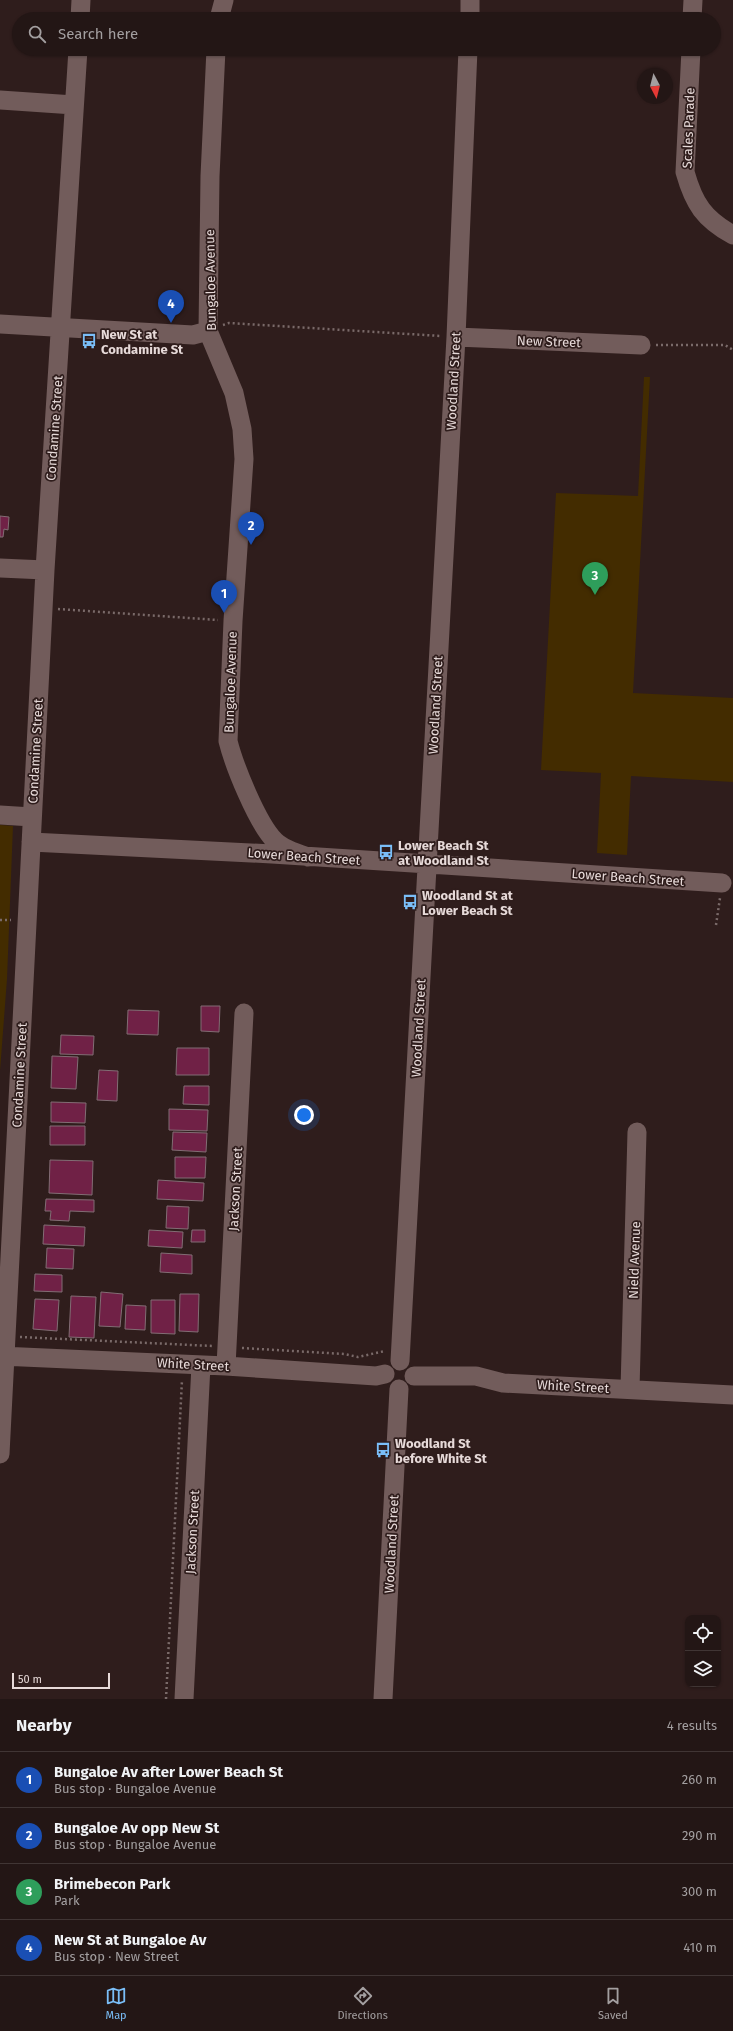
<!DOCTYPE html>
<html lang="en">
<head>
<meta charset="utf-8">
<style>
	:root { --surface:#231615; --page:#2f2322; --text:#f1f3f6; --muted:#a39fa0; --line:#403534; --accent:#7abef8 }
	body { margin:0; font-family:"Fira Sans",sans-serif; background:var(--page); color:var(--text) }
	.controls { position:absolute; right:12px; bottom:12px; display:grid; overflow:hidden; border-radius:8px; box-shadow:0 1px 3px #0004 }
	.controls button { width:36px; height:36px; display:grid; place-items:center; padding:0; border:0; border-bottom:1px solid var(--line); background:var(--surface); color:var(--text); font:20px sans-serif }
	.compass { position:absolute; left:637px; top:68px; width:36px; height:36px; border-radius:50%; background:var(--surface); box-shadow:0 1px 3px #0004; rotate:173deg }
	.scale { position:absolute; left:12px; bottom:10px; width:98px; box-sizing:border-box; padding-left:4px; border:2px solid #e7dad9; border-top:0; font-size:11px; line-height:14px; white-space:nowrap; color:#e7dad9; -webkit-text-stroke:3px #2f1d1c; paint-order:stroke }
	.you { position:absolute; left:304px; top:1115px; width:14px; height:14px; margin:-10px; border:3px solid #fff; border-radius:50%; background:#1a73e8; box-shadow:0 0 0 6px #1a73e833 }
	.badge { display:grid; place-items:center; width:26px; height:26px; border-radius:50%; background:var(--accent); color:#fff; font-size:13px; font-weight:700 }
	.pin { position:absolute; translate:-50% -33px; filter:drop-shadow(0 1px 2px #0008) }
	.pin::after { content:''; position:absolute; top:21px; width:14px; height:12px; background:inherit; clip-path:polygon(0 0,100% 0,50% 100%) }
	.list { margin:0; padding:0; list-style:none }
	h2 { display:flex; justify-content:space-between; align-items:center; height:52px; margin:0; padding:0 16px; font-size:17px }
	h2 small { font-size:13px; font-weight:400; color:var(--muted) }
	.list li { display:grid; grid-template-columns:26px 1fr auto; gap:12px; align-items:center; box-sizing:border-box; height:56px; padding:0 16px; border-top:1px solid var(--line) }
	.list b { display:block; font-size:15px; white-space:nowrap }
	.list p { margin:0; font-size:13px; white-space:nowrap; color:var(--muted) }
	.list em { font-size:13px; font-style:normal; color:var(--muted) }
	.icon { flex:none; width:22px; height:22px; fill:none; stroke:currentColor; stroke-width:2; stroke-linecap:round; stroke-linejoin:round }
	.map { position:relative; flex:none; width:733px; height:1699px; overflow:hidden }
	.search { position:absolute; background:var(--surface); box-shadow:0 1px 3px #0004; left:12px; right:12px; top:12px; height:44px; display:flex; align-items:center; gap:10px; box-sizing:border-box; padding:0 14px; border-radius:22px; color:var(--muted); font-size:15px }
	.sheet { height:276px; background:var(--surface) }
	nav { display:flex; justify-content:space-around; align-items:center; box-sizing:border-box; height:56px; border-top:1px solid var(--line); background:var(--surface); font-size:11px; color:var(--muted) }
	nav a { display:grid; justify-items:center; gap:2px }
	nav .on { color:var(--accent) }
	.map>svg:first-child { display:block }
	.green { fill:#432c00 }
	.building { fill:#702146; stroke:#826d74 }
	.lines { fill:none; stroke-linecap:round; stroke-linejoin:round }
	.path { stroke:#7a6a69; stroke-width:2.5; stroke-dasharray:2 3; stroke-linecap:butt }
	.minor { stroke:#725c5b; stroke-width:19 }
	.labels { text-anchor:middle; stroke-width:3.5; stroke-linejoin:round; paint-order:stroke }
	.street-label { font-size:13px; fill:#e7dad9; stroke:#2f1d1c }
	.poi-label { font-size:13px; font-weight:bold; fill:#e7dad9; stroke:#2f1d1c; text-anchor:start }
</style>
</head>
<body>
<div class="map">
<svg width="733" height="1699" viewBox="0 0 733 1699">
	<rect width="100%" height="100%" fill="#2f1d1c"/>
	<path class="green" d="M644,377H650L633,693L733,698V782L631,776L627,855L597,853L601,773L541,770L556,493L638,496Z
		M0,825L13,826L7,979L0,1071Z"/>
	<path class="building" d="M0,516L9,517L8,530L4,529L3,537H0Z
		M201,1006H220L219,1032L201,1031Z
		M128,1010L159,1011L158,1035L127,1034Z
		M61,1035L94,1036L93,1055L60,1054Z
		M177,1048H209V1075H176Z
		M52,1056L78,1057L76,1089L51,1088Z
		M99,1070L118,1071L117,1101L97,1100Z
		M184,1086H209V1105L183,1104Z
		M51,1102L86,1103L85,1123L51,1122Z
		M169,1109L208,1110L207,1131L169,1130Z
		M50,1126H85V1145H50Z
		M173,1132L207,1133L206,1152L172,1150Z
		M175,1157H206L205,1178H175Z
		M50,1160L93,1161L92,1195L49,1193Z
		M158,1180L204,1183L203,1201L157,1199Z
		M46,1199L94,1200V1212L70,1211L69,1221L50,1220L51,1211H45Z
		M167,1206L189,1207L188,1229L166,1228Z
		M44,1225L85,1227L84,1246L43,1244Z
		M149,1230L183,1232L182,1248L148,1246Z
		M192,1230H205V1242H191Z
		M47,1248L74,1249L73,1269L46,1268Z
		M161,1253L192,1255V1274L160,1272Z
		M35,1274L62,1275V1292L34,1291Z
		M101,1292L123,1294L120,1327L99,1326Z
		M180,1294H199L198,1332L179,1331Z
		M71,1296L96,1297L94,1338L69,1337Z
		M35,1299L59,1300L57,1331L33,1329Z
		M151,1300H175V1334L151,1333Z
		M126,1305L146,1306L145,1330L125,1329Z"/>
	<g class="lines">
		<path class="path" d="M223,325L229,323L441,336
			M656,345H725L733,350
			M58,609L218,620
			M0,920H11
			M716,925L720,898
			M20,1337L213,1346
			M242,1348L344,1354L358,1357L385,1351
			M166,1699L182,1380"/>
		<path class="minor" d="M80,19L81,0
			M219,19L224,0
			M470,19V0
			M692,19L693,0
			M216,49L210,176L208,331L234,393L242,429L244,459L233,621L228,741C234,765 257,823 275,841C283,849 296,853 308,857
			M691,49L685,172C694,204 704,219 733,235
			M0,100L74,105
			M0,324L193,335L208,331
			M456,337L641,345
			M0,568L45,570
			M0,815L32,817
			M31,842L272,854L722,883
			M0,1356L226,1366L376,1376L385,1374
			M400,1361L456,337L468,49
			M226,1366L244,1013
			M414,1376H476L503,1383L733,1395
			M630,1389L637,1132
			M0,1454L45,570L78,49
			M184,1699L201,1365
			M383,1699L399,1389"/>
	</g>
	<defs>
		<symbol id="bus-bare" viewBox="-9 -9 18 18"><path d="M-5-6H5V4H4V6H2V4H-2V6H-4V4H-5ZM-3.5-4V0h7V-4ZM-3.5 1.2v1.5H-2V1.2ZM2 1.2v1.5H3.5V1.2Z" fill="#7abef8" stroke="#2f1d1c" stroke-width="2.5" paint-order="stroke"/></symbol>
	</defs>
	<g fill-rule="evenodd">
		<use href="#bus-bare" x="78" y="330" width="22" height="22"/>
		<use href="#bus-bare" x="375" y="841" width="22" height="22"/>
		<use href="#bus-bare" x="399" y="891" width="22" height="22"/>
		<use href="#bus-bare" x="372" y="1439" width="22" height="22"/>
	</g>
	<g class="labels">
		<g class="street-label">
			<text transform="translate(688 128) rotate(-88)" y="5">Scales Parade</text>
			<text transform="translate(210 280) rotate(-91)" y="5">Bungaloe Avenue</text>
			<text transform="translate(549 341) rotate(2)" y="5">New Street</text>
			<text transform="translate(453 381) rotate(-87)" y="5">Woodland Street</text>
			<text transform="translate(54 428) rotate(-86)" y="5">Condamine Street</text>
			<text transform="translate(230 682) rotate(-88)" y="5">Bungaloe Avenue</text>
			<text transform="translate(435 705) rotate(-87)" y="5">Woodland Street</text>
			<text transform="translate(35 751) rotate(-87)" y="5">Condamine Street</text>
			<text transform="translate(304 856) rotate(4)" y="5">Lower Beach Street</text>
			<text transform="translate(628 877) rotate(4)" y="5">Lower Beach Street</text>
			<text transform="translate(418 1028) rotate(-87)" y="5">Woodland Street</text>
			<text transform="translate(19 1075) rotate(-87)" y="5">Condamine Street</text>
			<text transform="translate(235 1189) rotate(-87)" y="5">Jackson Street</text>
			<text transform="translate(634 1260) rotate(-88)" y="5">Nield Avenue</text>
			<text transform="translate(193 1364) rotate(3)" y="5">White Street</text>
			<text transform="translate(573 1386) rotate(3)" y="5">White Street</text>
			<text transform="translate(192 1532) rotate(-87)" y="5">Jackson Street</text>
			<text transform="translate(391 1544) rotate(-87)" y="5">Woodland Street</text>
		</g>
		<g class="poi-label">
			<text x="101" y="339">New St at<tspan x="101" dy="15">Condamine St</tspan></text>
			<text x="398" y="850">Lower Beach St<tspan x="398" dy="15">at Woodland St</tspan></text>
			<text x="422" y="900">Woodland St at<tspan x="422" dy="15">Lower Beach St</tspan></text>
			<text x="395" y="1448">Woodland St<tspan x="395" dy="15">before White St</tspan></text>
		</g>
	</g>
</svg>
<div class="controls">
<button><svg class="icon" aria-label="locate" viewBox="0 0 24 24"><circle cx="12" cy="12" r="6"/><path d="M12 2v4M12 18v4M2 12h4M18 12h4"/></svg></button>
<button><svg class="icon" aria-label="layers" viewBox="0 0 24 24"><path d="M12 4l9 5-9 5-9-5zM3 14l9 5 9-5"/></svg></button>
</div>
<svg class="compass" viewBox="-18 -18 36 36"><path d="M0-13l5 13h-10z" fill="#e53935"/><path d="M0 13l5-13h-10z" fill="#a39fa0"/></svg>
<div class="scale">50 m</div>
<div class="you"></div>
<div class="pin badge" style="left:224px;top:613px;background:#1a4fb4">1</div>
<div class="pin badge" style="left:251px;top:545px;background:#1a4fb4">2</div>
<div class="pin badge" style="left:595px;top:595px;background:#2e9e5b">3</div>
<div class="pin badge" style="left:171px;top:323px;background:#1a4fb4">4</div>
<div class="search"><svg class="icon" aria-label="search" viewBox="0 0 24 24"><circle cx="10" cy="10" r="6"/><path d="M15 15l6 6"/></svg>Search here</div>
</div>
<section class="sheet">
<h2>Nearby<small>4 results</small></h2>
<ul class="list">
<li><span class="badge" style="background:#1a4fb4">1</span><div><b>Bungaloe Av after Lower Beach St</b><p>Bus stop · Bungaloe Avenue</p></div><em>260 m</em></li>
<li><span class="badge" style="background:#1a4fb4">2</span><div><b>Bungaloe Av opp New St</b><p>Bus stop · Bungaloe Avenue</p></div><em>290 m</em></li>
<li><span class="badge" style="background:#2e9e5b">3</span><div><b>Brimebecon Park</b><p>Park</p></div><em>300 m</em></li>
<li><span class="badge" style="background:#1a4fb4">4</span><div><b>New St at Bungaloe Av</b><p>Bus stop · New Street</p></div><em>410 m</em></li>
</ul>
</section>
<nav>
<a class="on"><svg class="icon" aria-label="map" viewBox="0 0 24 24"><path d="M3 6l6-2 6 2 6-2v14l-6 2-6-2-6 2zM9 4v14M15 6v14"/></svg>Map</a>
<a><svg class="icon" aria-label="directions" viewBox="0 0 24 24"><path d="M12 3l9 9-9 9-9-9zM9 14v-3h6M13 9l2 2-2 2"/></svg>Directions</a>
<a><svg class="icon" aria-label="saved" viewBox="0 0 24 24"><path d="M7 4h10v16l-5-4-5 4z"/></svg>Saved</a>
</nav>
</body>
</html>
